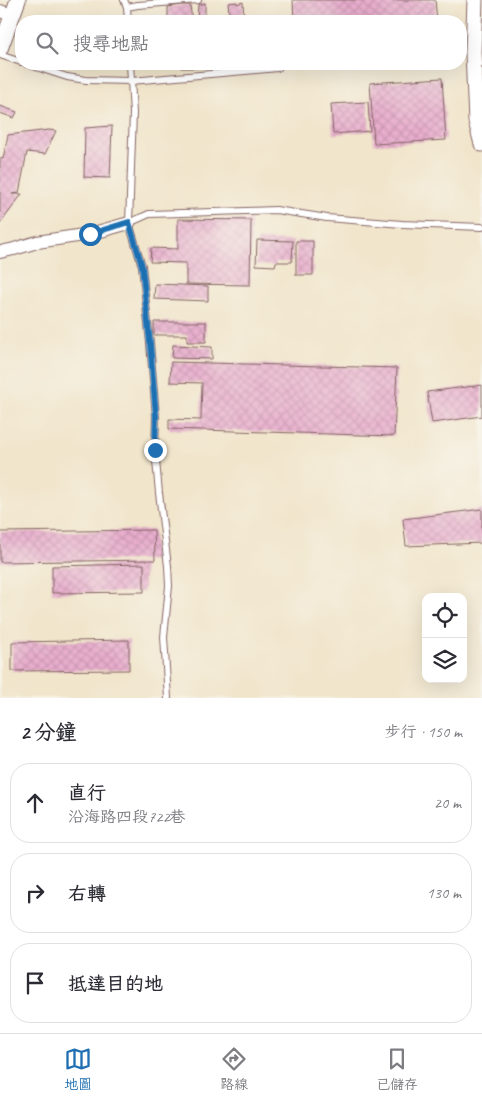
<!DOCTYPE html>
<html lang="zh-TW">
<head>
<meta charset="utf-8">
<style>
	:root { --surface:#fff; --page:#f2f2f3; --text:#2b2b33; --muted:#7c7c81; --line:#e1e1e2; --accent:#1f6fb2 }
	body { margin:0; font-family:Caveat,"LXGW WenKai TC",sans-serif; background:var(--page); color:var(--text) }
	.controls { position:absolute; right:15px; bottom:15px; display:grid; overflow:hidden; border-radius:10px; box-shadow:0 5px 20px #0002 }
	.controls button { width:45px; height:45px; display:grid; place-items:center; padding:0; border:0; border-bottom:1px solid var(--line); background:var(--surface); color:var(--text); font:25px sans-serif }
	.stop { position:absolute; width:15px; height:15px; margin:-11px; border:4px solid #1f6fb2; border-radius:50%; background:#fff }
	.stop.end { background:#1f6fb2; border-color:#fff; box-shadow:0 1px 5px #0008 }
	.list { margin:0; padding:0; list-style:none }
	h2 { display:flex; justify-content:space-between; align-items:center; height:65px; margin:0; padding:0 20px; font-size:21px }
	h2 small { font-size:16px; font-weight:400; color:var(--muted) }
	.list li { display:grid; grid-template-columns:32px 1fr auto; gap:15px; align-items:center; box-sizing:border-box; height:80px; margin:0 10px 10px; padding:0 10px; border:1px solid var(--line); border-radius:20px }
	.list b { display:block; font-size:19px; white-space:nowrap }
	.list p { margin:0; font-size:16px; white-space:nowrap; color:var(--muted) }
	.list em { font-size:16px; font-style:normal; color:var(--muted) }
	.icon { flex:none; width:28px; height:28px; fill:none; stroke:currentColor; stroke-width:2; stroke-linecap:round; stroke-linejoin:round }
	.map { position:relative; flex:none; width:482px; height:698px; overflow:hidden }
	.search { position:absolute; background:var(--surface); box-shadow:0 5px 20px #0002; left:15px; right:15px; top:15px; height:55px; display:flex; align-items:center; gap:12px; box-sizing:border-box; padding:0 18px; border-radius:20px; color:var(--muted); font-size:19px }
	.sheet { height:335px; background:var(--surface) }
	nav { display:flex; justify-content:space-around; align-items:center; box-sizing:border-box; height:70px; border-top:1px solid var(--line); background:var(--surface); font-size:14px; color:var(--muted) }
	nav a { display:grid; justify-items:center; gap:2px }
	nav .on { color:var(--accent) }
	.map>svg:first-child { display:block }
	.building { fill:url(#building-cross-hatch) }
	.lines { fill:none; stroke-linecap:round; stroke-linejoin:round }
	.service-casing { stroke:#846463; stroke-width:8 }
	.minor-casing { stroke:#846463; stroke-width:14 }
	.tertiary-casing { stroke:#846463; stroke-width:17 }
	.service { stroke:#fff; stroke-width:6 }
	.minor { stroke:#fff; stroke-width:12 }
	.tertiary { stroke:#fff; stroke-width:15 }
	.route { stroke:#1f6fb2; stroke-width:6 }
</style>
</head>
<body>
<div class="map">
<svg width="482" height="698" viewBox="0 0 482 698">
	<defs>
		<pattern id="building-cross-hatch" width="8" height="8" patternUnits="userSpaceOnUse" patternTransform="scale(1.25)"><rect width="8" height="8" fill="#e8aecd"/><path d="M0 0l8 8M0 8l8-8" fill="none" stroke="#c895b0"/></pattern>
	</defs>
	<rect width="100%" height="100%" fill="#f7f3e8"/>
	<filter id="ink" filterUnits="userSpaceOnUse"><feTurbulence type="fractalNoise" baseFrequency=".02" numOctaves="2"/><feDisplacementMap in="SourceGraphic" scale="10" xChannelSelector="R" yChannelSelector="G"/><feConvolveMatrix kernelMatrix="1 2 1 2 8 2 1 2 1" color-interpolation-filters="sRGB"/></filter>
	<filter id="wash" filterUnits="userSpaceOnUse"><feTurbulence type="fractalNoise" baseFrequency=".0096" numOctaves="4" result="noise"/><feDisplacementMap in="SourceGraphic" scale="20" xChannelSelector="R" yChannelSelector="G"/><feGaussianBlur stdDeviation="1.12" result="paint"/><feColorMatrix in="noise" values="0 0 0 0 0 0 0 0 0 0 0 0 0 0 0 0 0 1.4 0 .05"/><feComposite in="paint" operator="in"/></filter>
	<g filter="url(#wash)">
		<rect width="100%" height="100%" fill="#f1e5cb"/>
		<g id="blocks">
			<path class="building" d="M293,0H435L437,21H294Z
				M237,2V4L243,2L244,21H230L228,3Z
				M205,3V21H197L198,5Z
				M182,5H190L192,21H168V7Z
				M181,64H242L241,67L194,68H181Z
				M442,78L446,140L374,144L370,83Z
				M368,102L370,131L333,134L331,104Z
				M0,106L17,112L14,118L0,113Z
				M112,126L110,178L84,177L85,128Z
				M49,130L56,131L45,154L27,152L19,193L12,194H22L0,224V158L3,159L8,135Z
				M178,219L251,220L250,285L186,284V263L150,262L151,248L178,249Z
				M257,240L293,241L292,262H276L275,266L256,265Z
				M296,241H313V275H296Z
				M155,284L208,286V301L154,299Z
				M154,322H206V342H187V335H154Z
				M173,345L212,347V359L172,358Z
				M171,362L397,368L394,436L169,429V419L201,420L202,383L170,382Z
				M482,385V416L432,423L427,392Z
				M482,509V543L406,546L403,519Z
				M154,530L155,560L0,562V532Z
				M144,564V592L52,593V566Z
				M129,640V670L12,671V642Z"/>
		</g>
	</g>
	<g filter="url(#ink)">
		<use href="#blocks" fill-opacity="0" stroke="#846463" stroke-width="1"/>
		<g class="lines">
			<defs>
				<path id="service" d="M124,0L127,7L128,21
					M127,7L138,5L198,0
					M0,55L21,62
					M27,64L67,77L86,80L131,81L278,68
					M130,64L133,113L129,223L142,266L150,343L156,417L155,450L159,493L168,566L169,586L164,637L168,698
					M129,223L149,214L276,210L327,218L402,224L482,227"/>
				<path id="minor" d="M0,11L12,15
					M0,252L14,249L37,242L90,234L129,223"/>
				<path id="tertiary" d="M475,0L473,53L476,121L482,144
					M0,49L18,0"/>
			</defs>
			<use href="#service" class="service-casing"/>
			<use href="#minor" class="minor-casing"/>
			<use href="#tertiary" class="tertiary-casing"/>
			<use href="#service" class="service"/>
			<use href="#minor" class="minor"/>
			<use href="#tertiary" class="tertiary"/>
		</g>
	</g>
	<g class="lines" filter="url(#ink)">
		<path class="route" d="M90,234L129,222L142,266L150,343L156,416L155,450"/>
	</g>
</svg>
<div class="controls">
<button><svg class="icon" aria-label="locate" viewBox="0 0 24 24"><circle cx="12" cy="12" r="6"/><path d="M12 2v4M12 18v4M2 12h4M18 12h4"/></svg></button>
<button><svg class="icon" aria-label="layers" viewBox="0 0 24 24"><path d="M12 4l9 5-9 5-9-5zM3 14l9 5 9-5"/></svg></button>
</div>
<div class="stop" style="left:90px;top:234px"></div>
<div class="stop end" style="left:155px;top:450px"></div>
<div class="search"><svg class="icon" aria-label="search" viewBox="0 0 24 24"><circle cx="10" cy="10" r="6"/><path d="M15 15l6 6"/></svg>搜尋地點</div>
</div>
<section class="sheet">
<h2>2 分鐘<small>步行 · 150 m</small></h2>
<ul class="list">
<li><svg class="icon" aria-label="ahead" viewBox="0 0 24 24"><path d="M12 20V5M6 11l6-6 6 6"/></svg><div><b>直行</b><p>沿海路四段722巷</p></div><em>20 m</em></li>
<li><svg class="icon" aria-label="right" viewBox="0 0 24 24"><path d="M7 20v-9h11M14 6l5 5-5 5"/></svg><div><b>右轉</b></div><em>130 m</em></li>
<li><svg class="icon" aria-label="arrive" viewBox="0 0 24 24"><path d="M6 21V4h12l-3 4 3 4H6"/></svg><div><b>抵達目的地</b></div></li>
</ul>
</section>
<nav>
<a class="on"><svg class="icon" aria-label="map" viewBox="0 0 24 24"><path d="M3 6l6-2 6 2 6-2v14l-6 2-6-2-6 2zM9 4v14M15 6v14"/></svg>地圖</a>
<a><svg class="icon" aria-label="directions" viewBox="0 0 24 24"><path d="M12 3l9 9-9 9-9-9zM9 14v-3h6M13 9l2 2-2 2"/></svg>路線</a>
<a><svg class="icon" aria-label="saved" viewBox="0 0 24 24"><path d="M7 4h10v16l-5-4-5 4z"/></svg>已儲存</a>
</nav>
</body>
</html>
